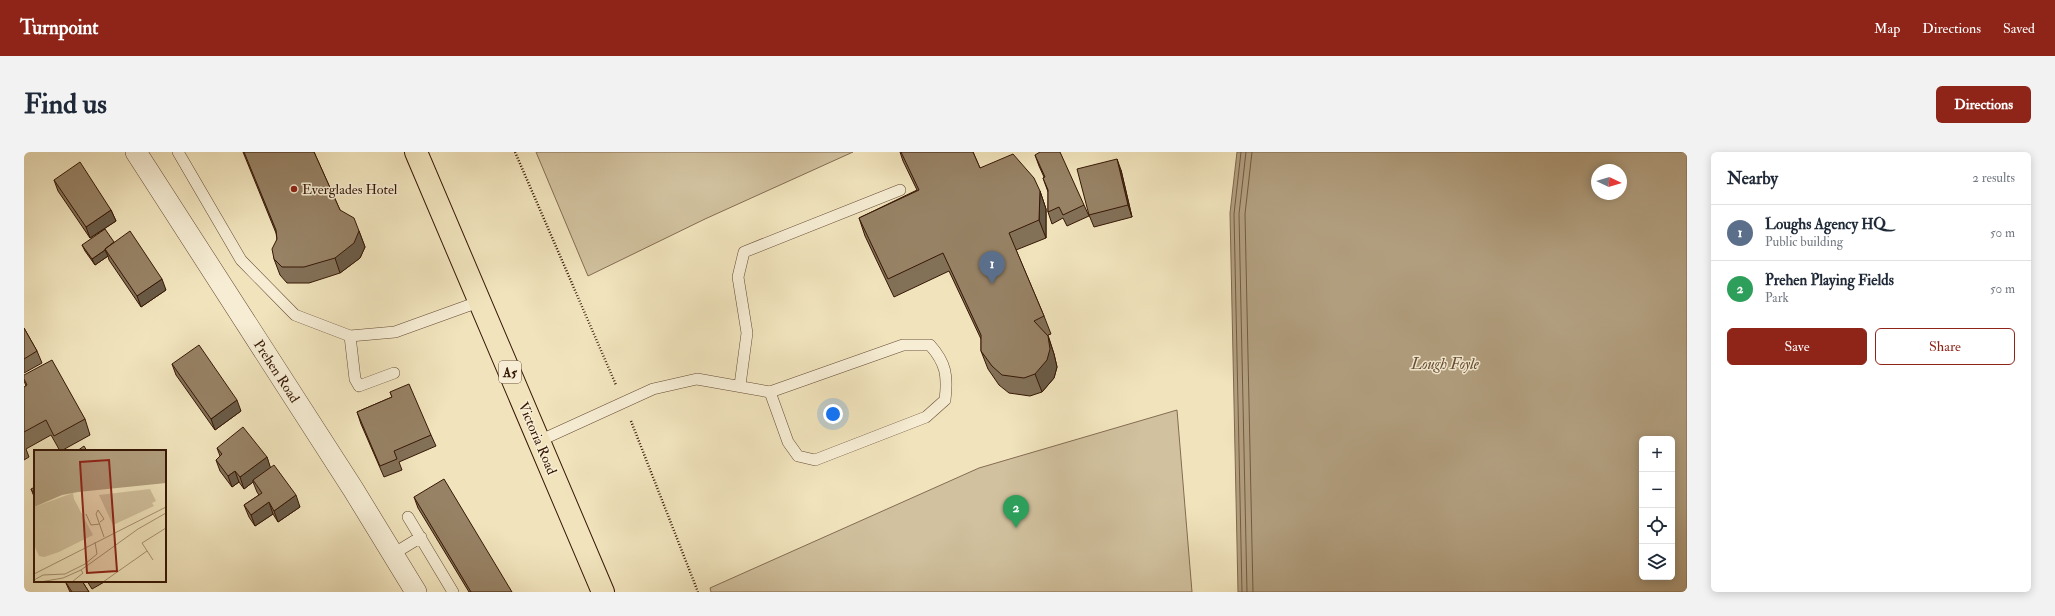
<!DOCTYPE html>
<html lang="en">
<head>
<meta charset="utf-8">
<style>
	:root { --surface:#fff; --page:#f2f2f3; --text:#1f2937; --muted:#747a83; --line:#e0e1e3; --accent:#8f2418 }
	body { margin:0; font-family:"IM FELL Double Pica",serif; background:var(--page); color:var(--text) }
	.controls { position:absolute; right:12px; bottom:12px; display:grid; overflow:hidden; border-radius:6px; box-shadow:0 2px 10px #0003 }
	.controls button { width:36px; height:36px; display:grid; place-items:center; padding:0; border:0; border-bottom:1px solid var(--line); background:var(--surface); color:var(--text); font:20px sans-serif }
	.compass { position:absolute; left:1567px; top:12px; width:36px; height:36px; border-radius:50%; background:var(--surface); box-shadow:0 2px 10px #0003; rotate:94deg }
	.you { position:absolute; left:809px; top:262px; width:14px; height:14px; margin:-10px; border:3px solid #fff; border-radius:50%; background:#1a73e8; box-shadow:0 0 0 6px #1a73e833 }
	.badge { display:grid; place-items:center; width:26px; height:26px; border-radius:50%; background:var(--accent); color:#fff; font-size:13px; font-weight:700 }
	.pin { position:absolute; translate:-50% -33px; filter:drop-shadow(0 1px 2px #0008) }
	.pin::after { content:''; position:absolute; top:21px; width:14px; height:12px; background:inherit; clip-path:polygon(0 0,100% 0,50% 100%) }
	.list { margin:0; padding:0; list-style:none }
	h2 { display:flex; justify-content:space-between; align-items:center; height:52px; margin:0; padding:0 16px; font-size:17px }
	h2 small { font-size:13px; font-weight:400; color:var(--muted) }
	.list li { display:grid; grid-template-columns:26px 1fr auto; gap:12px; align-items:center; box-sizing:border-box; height:56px; padding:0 16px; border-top:1px solid var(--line) }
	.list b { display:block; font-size:15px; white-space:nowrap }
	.list p { margin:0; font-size:13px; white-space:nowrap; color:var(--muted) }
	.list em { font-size:13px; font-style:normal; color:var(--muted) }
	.actions { display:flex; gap:8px; padding:12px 16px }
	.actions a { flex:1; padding:9px 0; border:1px solid var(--accent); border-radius:6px; text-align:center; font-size:14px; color:var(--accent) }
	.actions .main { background:var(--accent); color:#fff }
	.icon { flex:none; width:22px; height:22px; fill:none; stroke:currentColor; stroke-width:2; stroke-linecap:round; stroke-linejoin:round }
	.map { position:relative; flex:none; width:1663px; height:440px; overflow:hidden; border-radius:6px }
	header { display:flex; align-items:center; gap:24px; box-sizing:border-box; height:56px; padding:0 20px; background:var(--accent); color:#fff }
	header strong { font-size:19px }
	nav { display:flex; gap:22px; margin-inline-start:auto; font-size:14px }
	.intro { display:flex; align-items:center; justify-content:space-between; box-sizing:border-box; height:96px; padding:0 24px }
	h1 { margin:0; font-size:28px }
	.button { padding:10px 18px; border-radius:6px; background:var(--accent); color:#fff; font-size:14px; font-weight:700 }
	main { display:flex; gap:24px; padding:0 24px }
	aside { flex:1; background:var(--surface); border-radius:6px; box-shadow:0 2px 10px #0003 }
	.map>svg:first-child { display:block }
	.green { fill:#d1c19e; stroke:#846c52 }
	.water { fill:#b19e7e; stroke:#80684e; fill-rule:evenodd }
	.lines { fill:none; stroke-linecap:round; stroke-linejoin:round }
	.shore { stroke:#745a42; stroke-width:1 }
	.service-casing { stroke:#654a33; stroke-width:12 }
	.minor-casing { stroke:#654a33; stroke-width:22 }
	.trunk-casing { stroke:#361705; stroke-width:24 }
	.path { stroke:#361705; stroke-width:2.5; stroke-dasharray:1 2; stroke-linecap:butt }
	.service { stroke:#f6edd4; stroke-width:11 }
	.minor { stroke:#f6edd4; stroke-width:21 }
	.trunk { stroke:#f1e4bd; stroke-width:22 }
	.wall { fill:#827057; stroke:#361705 }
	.shaded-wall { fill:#6a5b47; stroke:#361705 }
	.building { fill:#978265; stroke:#361705 }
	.poi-dot { fill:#8f2418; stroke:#f6edd4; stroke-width:1.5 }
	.labels { text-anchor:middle; stroke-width:3; stroke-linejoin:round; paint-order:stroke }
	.shield { fill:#f6edd4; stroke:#705743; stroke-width:1 }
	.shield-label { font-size:13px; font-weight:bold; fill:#361705 }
	.poi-label { font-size:14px; fill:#361705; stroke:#f6edd4; text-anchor:start }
	.street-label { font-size:14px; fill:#361705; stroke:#f6edd4 }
	.water-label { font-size:15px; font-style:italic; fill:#674d35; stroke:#f6edd4 }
	.inset-road { fill:none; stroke:#a69273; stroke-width:1 }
	.view { fill:#8f2418; fill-opacity:0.15; stroke:#8f2418; stroke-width:2 }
	.inset-edge { fill:none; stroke:#361705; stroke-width:2 }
</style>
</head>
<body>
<header>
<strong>Turnpoint</strong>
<nav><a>Map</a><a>Directions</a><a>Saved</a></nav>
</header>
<div class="intro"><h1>Find us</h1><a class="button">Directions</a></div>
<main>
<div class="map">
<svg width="1663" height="440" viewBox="0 0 1663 440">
	<rect width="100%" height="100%" fill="#f1e4bd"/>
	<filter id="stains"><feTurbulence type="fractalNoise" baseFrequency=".005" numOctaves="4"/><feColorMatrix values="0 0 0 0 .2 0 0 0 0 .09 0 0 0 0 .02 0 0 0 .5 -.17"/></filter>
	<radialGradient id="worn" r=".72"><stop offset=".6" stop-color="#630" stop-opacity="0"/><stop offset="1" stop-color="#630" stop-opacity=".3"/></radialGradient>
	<path class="green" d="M512,0H829L681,67L564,124Z
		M1153,258L1168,440H687L686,436L955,316Z"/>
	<path class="water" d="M1213,0H1663V440H1214L1206,61ZM1573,18H1597V42H1573ZM1618,287H1648V425H1618Z"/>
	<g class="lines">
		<path class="shore" d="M1217,0L1210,62L1218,440
			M1222,0L1215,62L1223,440
			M1228,0L1221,62L1229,440"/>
		<defs>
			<path id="service" d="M154,0L217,108L271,163L326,184L371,180L457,149
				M326,184L331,227L335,234L370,221
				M716,233L723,181L714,125L720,100L876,38
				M515,289L629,237L673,227L746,240L879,193H906C922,211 924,224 921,248L902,265L791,308L774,304L764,290L746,240
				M384,365L429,440
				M369,402L397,385"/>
			<path id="minor" d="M112,0L329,337L392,440"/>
			<path id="trunk" d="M392,0L579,440"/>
		</defs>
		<use href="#service" class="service-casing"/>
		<use href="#minor" class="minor-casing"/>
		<use href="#trunk" class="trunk-casing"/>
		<path class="path" d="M491,0L592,233
			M607,269L674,440"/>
		<use href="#service" class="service"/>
		<use href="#minor" class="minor"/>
		<use href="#trunk" class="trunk"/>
	</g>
	<path class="wall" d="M219,0H290L316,58L335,79L341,95L336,106L316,121L285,131H263L256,123L250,107L253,87L252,81Z
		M876,0H949L956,16L1016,39L1022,57V86L992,98L1020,164L1027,182L1024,183L1030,202L1033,215L1030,226L1018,240L1006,244L985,241L975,233L964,217L957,199V187L925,119L870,145L841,84L835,66L893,38L879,9Z
		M1011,3L1060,53L1065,64L1043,74L1039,66L1028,72L1024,60V40L1019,26L1020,25L1015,14Z
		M1097,18L1108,65L1070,75L1065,63Z
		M30,28L87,58L92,69L66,86L34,39Z
		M90,90L142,138L117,155L85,108L84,104L71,113L61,99L58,93Z
		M0,176L13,199L18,211L0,221Z
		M148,212L217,259L191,278L152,223Z
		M0,223L61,267L66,283L37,299H36L27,283L2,297L5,305L0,308V235L2,234L0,229Z
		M366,240L407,283L412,294L375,310L378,318L360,325L337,272L333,260L368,245Z
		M193,296L243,305L246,316L276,355L254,370L249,362L231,374L225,365L220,353L235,343L233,340L229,330L220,337L215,330L208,335L196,319L192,308L196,304Z
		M7,337L11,343V347Z
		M390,345L488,440H445L394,356Z
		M41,429H58L65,440H46Z
		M63,429H82L68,437Z"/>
	<path class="shaded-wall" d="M1093,7L1097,18L1108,65L1104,53Z
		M1016,39L1022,57V86L1015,68Z
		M87,58L92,69L66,86L62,75Z
		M335,79L341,95L336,106L316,121L311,106Z
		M81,98L84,104L71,113L68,107Z
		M138,127L142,138L117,155L113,144Z
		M1024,184L1030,202L1033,215L1030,226L1018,240L1011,222Z
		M213,248L217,259L191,278L187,267Z
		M243,305L247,317L229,328V330L220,337L216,325Z
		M211,319L215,330L208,335L204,324Z
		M272,343L276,355L254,370L250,359Z
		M245,350L249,362L231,374L227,363Z"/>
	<path class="building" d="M220,0H290L316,58L330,66L335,79L330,91L311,106L280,115H258L250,107L248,97L253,87L252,78Z
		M877,0H949L956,16L989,2L1010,26L1016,39L1015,68L985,81L1020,164L1010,169L1024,184L1026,197L1023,208L1011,222L1000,226L978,223L968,214L957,199V183L919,101L864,127L835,66L895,38Z
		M1016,0H1036L1060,53L1039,63L1035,55L1024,60V38L1019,26L1021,25L1011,3Z
		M1093,7L1104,53L1065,63L1053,17Z
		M56,10L87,58L62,75L30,28Z
		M81,77L90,90L81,97V98L68,107L58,93Z
		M106,79L138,127L113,144L81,97Z
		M0,176L13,199L0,207Z
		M175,193L213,248L187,267L148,212Z
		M28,208L61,267L30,284L22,268L0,280V235L3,233L0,227V223Z
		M385,232L407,283L370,299L373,307L356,314L333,260L368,245L366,240Z
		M219,275L243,305L216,325L211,319L204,324L192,308L198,302L193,296Z
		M60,294L63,299H53Z
		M250,313L272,343L250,359L245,350L227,363L220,353L238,341L229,328Z
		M420,327L488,440H447L390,345Z
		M11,335V343L7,337Z
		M41,429H58L65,440H48Z"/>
	<circle class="poi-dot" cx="270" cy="37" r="4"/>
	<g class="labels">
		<rect class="shield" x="475" y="209" width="22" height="22" rx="3"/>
		<g class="shield-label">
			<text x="486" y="225">A5</text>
		</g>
		<g class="poi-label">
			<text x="278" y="42">Everglades Hotel</text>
		</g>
		<g class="street-label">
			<text transform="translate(253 219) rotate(57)" y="5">Prehen Road</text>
			<text transform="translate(514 286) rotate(67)" y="5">Victoria Road</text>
		</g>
		<g class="water-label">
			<text x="1421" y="217">Lough Foyle</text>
		</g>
	</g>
	<g transform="translate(10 298)">
		<rect width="132" height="132" fill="#f1e4bd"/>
		<path d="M116,39L122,51L118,53L120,56L79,75L65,45ZM39,43L40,49L59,85L25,102L10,107L5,106L0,95V57Z" fill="#d1c19e"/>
		<path d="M0,0H132V33L44,42L28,45L0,57Z" fill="#b19e7e"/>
		<path class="inset-road" d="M52,64L57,75L66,74M66,72L70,69L64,60L62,64L70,87M119,110L108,93L132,78M0,124L132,57M0,130L9,125L31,124L51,114L63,104L61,92M6,132L29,128L47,120L104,79L132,63M38,132L49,123L47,120M69,132L113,101"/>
		<path class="view" d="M75,10L83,121L53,123L46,12Z"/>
		<rect width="132" height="132" class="inset-edge"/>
	</g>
	<rect width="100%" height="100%" filter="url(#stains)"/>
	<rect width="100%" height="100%" fill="url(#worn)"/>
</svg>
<div class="controls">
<button>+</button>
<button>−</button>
<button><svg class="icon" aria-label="locate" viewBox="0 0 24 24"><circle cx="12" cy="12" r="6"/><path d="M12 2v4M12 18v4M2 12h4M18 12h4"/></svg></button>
<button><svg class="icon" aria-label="layers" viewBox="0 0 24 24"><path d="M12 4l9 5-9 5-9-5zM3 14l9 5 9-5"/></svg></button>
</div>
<svg class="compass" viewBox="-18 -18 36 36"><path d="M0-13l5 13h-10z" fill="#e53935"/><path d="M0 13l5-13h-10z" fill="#747a83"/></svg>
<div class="you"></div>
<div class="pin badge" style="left:968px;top:132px;background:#5c6f8a">1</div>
<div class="pin badge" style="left:992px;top:376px;background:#2e9e5b">2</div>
</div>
<aside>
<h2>Nearby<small>2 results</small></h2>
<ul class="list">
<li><span class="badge" style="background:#5c6f8a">1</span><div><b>Loughs Agency HQ</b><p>Public building</p></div><em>50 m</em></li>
<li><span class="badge" style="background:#2e9e5b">2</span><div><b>Prehen Playing Fields</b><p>Park</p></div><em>50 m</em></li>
</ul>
<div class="actions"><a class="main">Save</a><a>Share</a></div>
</aside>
</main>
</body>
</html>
